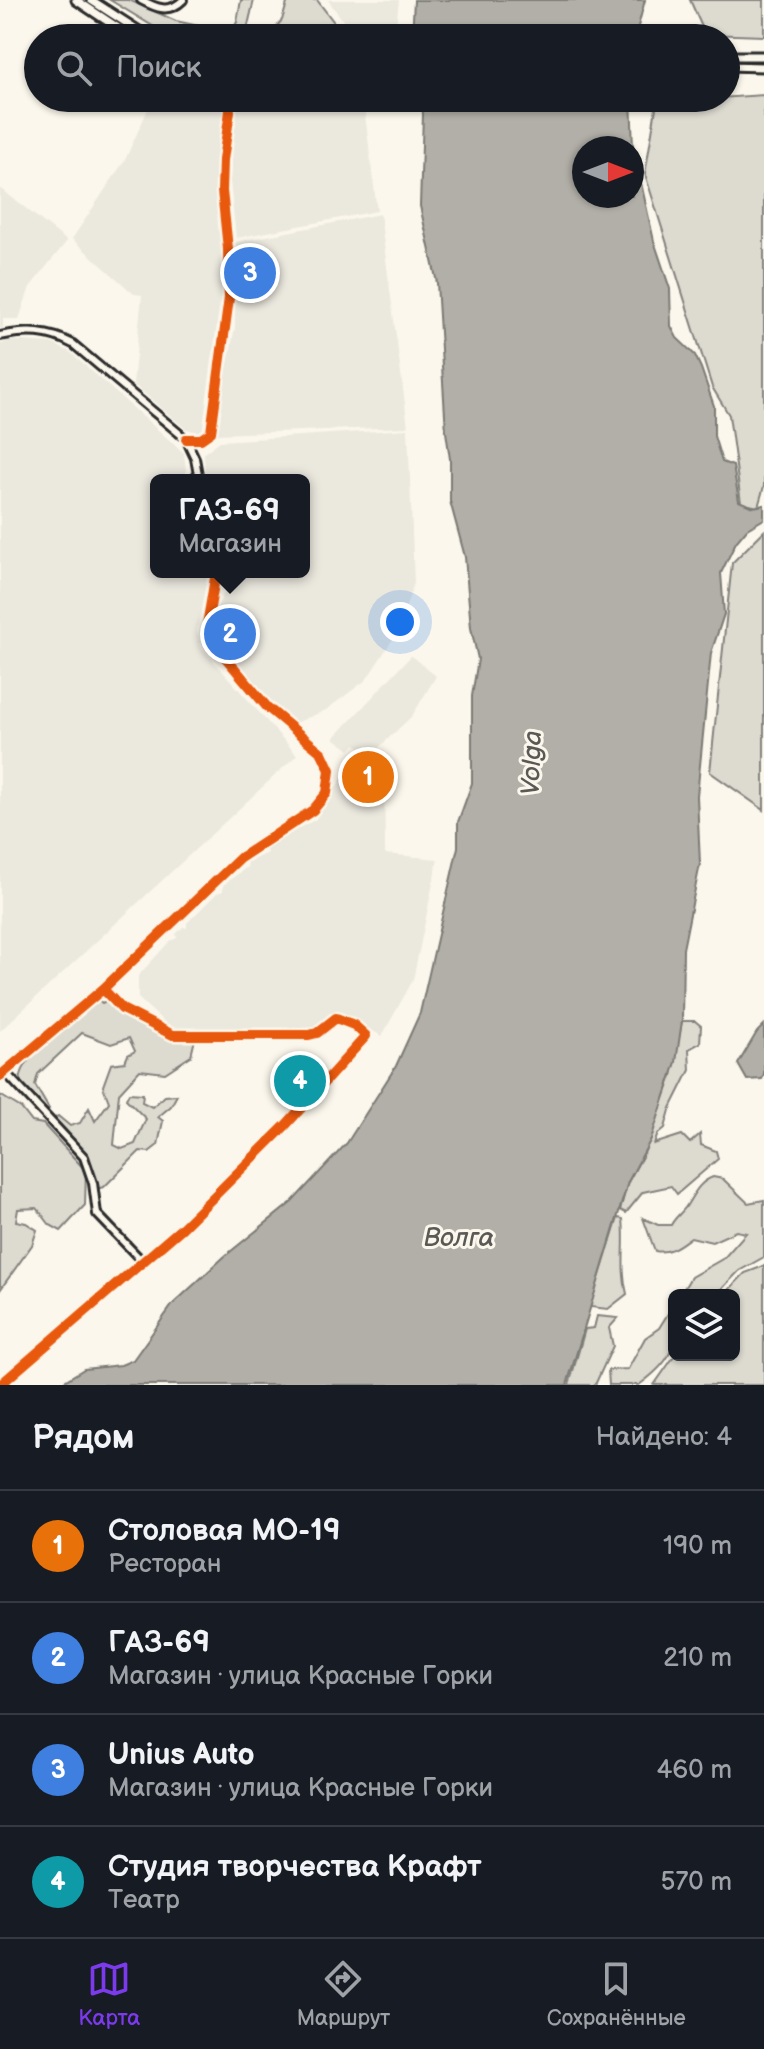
<!DOCTYPE html>
<html lang="ru">
<head>
<meta charset="utf-8">
<style>
	:root { --surface:#171b24; --page:#20242c; --text:#f1f3f6; --muted:#9ea1a6; --line:#363941; --accent:#7c3aed }
	body { margin:0; font-family:"Balsamiq Sans",sans-serif; background:var(--page); color:var(--text) }
	.controls { position:absolute; right:24px; bottom:24px; display:grid; overflow:hidden; border-radius:12px; box-shadow:0 2px 6px #0004 }
	.controls button { width:72px; height:72px; display:grid; place-items:center; padding:0; border:0; border-bottom:2px solid var(--line); background:var(--surface); color:var(--text); font:40px sans-serif }
	.compass { position:absolute; left:572px; top:136px; width:72px; height:72px; border-radius:50%; background:var(--surface); box-shadow:0 2px 6px #0004; rotate:90deg }
	.you { position:absolute; left:400px; top:622px; width:28px; height:28px; margin:-20px; border:6px solid #fff; border-radius:50%; background:#1a73e8; box-shadow:0 0 0 12px #1a73e833 }
	.badge { display:grid; place-items:center; width:52px; height:52px; border-radius:50%; background:var(--accent); color:#fff; font-size:26px; font-weight:700 }
	.pin { position:absolute; translate:-50% -50%; border:4px solid #fff; box-shadow:0 2px 8px #0006 }
	.popup { position:absolute; left:150px; top:474px; width:160px; height:104px; box-sizing:border-box; display:grid; place-content:center; border-radius:12px; background:var(--surface); filter:drop-shadow(0 2px 6px #0005); font-size:26px; white-space:nowrap; color:var(--muted) }
	.popup b { font-size:30px; color:var(--text) }
	.popup::after { content:''; position:absolute; left:50%; top:100%; margin-left:-16px; border:16px solid transparent; border-top-color:var(--surface) }
	.list { margin:0; padding:0; list-style:none }
	h2 { display:flex; justify-content:space-between; align-items:center; height:104px; margin:0; padding:0 32px; font-size:34px }
	h2 small { font-size:26px; font-weight:400; color:var(--muted) }
	.list li { display:grid; grid-template-columns:52px 1fr auto; gap:24px; align-items:center; box-sizing:border-box; height:112px; padding:0 32px; border-top:2px solid var(--line) }
	.list b { display:block; font-size:30px; white-space:nowrap }
	.list p { margin:0; font-size:26px; white-space:nowrap; color:var(--muted) }
	.list em { font-size:26px; font-style:normal; color:var(--muted) }
	.icon { flex:none; width:44px; height:44px; fill:none; stroke:currentColor; stroke-width:2; stroke-linecap:round; stroke-linejoin:round }
	.map { position:relative; flex:none; width:764px; height:1385px; overflow:hidden }
	.search { position:absolute; background:var(--surface); box-shadow:0 2px 6px #0004; left:24px; right:24px; top:24px; height:88px; display:flex; align-items:center; gap:20px; box-sizing:border-box; padding:0 28px; border-radius:44px; color:var(--muted); font-size:30px }
	.sheet { height:552px; background:var(--surface) }
	nav { display:flex; justify-content:space-around; align-items:center; box-sizing:border-box; height:112px; border-top:2px solid var(--line); background:var(--surface); font-size:22px; color:var(--muted) }
	nav a { display:grid; justify-items:center; gap:4px }
	nav .on { color:var(--accent) }
	.map>svg:first-child { display:block }
	.built { fill:#ebe8de }
	.green { fill:#dddad0; stroke:#84827e; stroke-width:2 }
	.water { fill:#b1afa7; stroke:#7b7a75; stroke-width:2; fill-rule:evenodd }
	.lines { fill:none; stroke-linecap:round; stroke-linejoin:round }
	.minor-casing { stroke:#2b2b2b; stroke-width:12 }
	.major-casing { stroke:#2b2b2b; stroke-width:13 }
	.minor { stroke:#fbf7ec; stroke-width:6 }
	.major { stroke:#fbf7ec; stroke-width:7 }
	.cycleway-casing { stroke:#fbf7ec; stroke-width:15 }
	.cycleway { stroke:#e8590c; stroke-width:10 }
	.labels { text-anchor:middle; stroke-width:6; stroke-linejoin:round; paint-order:stroke }
	.water-label { font-size:26px; font-style:italic; fill:#5a5956; stroke:#fbf7ec }
</style>
</head>
<body>
<div class="map">
<svg width="764" height="1385" viewBox="0 0 764 1385">
	<rect width="100%" height="100%" fill="#fbf7ec"/>
	<filter id="ink" filterUnits="userSpaceOnUse"><feTurbulence type="fractalNoise" baseFrequency=".0125" numOctaves="2"/><feDisplacementMap in="SourceGraphic" scale="16" xChannelSelector="R" yChannelSelector="G"/><feConvolveMatrix kernelMatrix="1 2 1 2 8 2 1 2 1" color-interpolation-filters="sRGB"/></filter>
	<g filter="url(#ink)">
		<path class="built" d="M328,0H399L396,26L352,33Z
			M153,98H222L225,115L216,178L225,265L202,433L186,429L133,384L142,295L134,294L72,239L125,160Z
			M238,98H363L377,211L236,238L230,181Z
			M0,188L67,241L30,287L19,319H3V328H0Z
			M380,214L408,427L215,434L235,327L236,242Z
			M6,340L51,343L70,352L184,453L187,480H156V572H208L197,631L201,647L297,755L0,1031V343L3,344Z
			M408,429L414,583L397,633L366,680L326,710L291,725L212,639L213,616L229,582L225,572H304V480H205L204,453L220,441Z
			M411,656L436,676L412,716L372,754L355,744L350,750L334,738Z
			M351,765L384,767L385,854L438,859L413,980L382,1036L342,1014L334,1013L307,1032L174,1031L138,998V976L170,941L177,938L176,934L183,927L187,928V923L217,893L223,891V885L247,867L248,862L267,853L264,845L315,820Z"/>
		<path class="green" d="M110,0H129L176,21L231,33L237,22L241,0H254L245,38H182L161,31Z
			M288,0H317L339,29L340,38H267L282,20Z
			M690,0H764V36L705,34Z
			M764,95V486L758,507L741,503L729,415L712,387L645,174L657,102Z
			M764,531V810L710,772L732,563Z
			M96,998L102,1003L108,1000C130,1020 164,1039 195,1039L191,1056L165,1073L140,1070L119,1093L114,1145L122,1149L135,1144L146,1119L126,1099L129,1093L143,1094L142,1102L152,1107L165,1096L177,1095L171,1106L158,1117L163,1121L158,1145L149,1152L140,1151L104,1187L95,1189C91,1155 74,1143 52,1120L58,1116L70,1126L80,1123L89,1108L95,1121L109,1102L103,1086L111,1064L125,1062L128,1055L135,1051L129,1038L111,1044L82,1033L38,1074L35,1085L49,1109L44,1112C37,1104 24,1092 21,1082C15,1060 79,1013 96,998Z
			M682,1021H695L701,1026L700,1043L689,1049L690,1070L670,1110L665,1128L658,1134L654,1144L682,1135L690,1143L700,1134L701,1145L716,1151L718,1159L677,1194L671,1186L643,1192L626,1213L620,1210L628,1182L645,1151L672,1076Z
			M0,1095L21,1108L32,1122L43,1124L86,1171L85,1205L61,1231L50,1225L37,1208L18,1209L16,1221L26,1223L37,1230L32,1245L0,1290Z
			M713,1177L723,1179L748,1203L764,1200V1257L739,1271L716,1295H680L691,1277L724,1258L746,1233L736,1231L712,1242L691,1237C680,1245 670,1254 655,1251L643,1218L658,1225H671C675,1217 682,1213 687,1205C694,1194 699,1182 713,1177Z
			M618,1218L623,1219C626,1245 620,1267 627,1294L608,1309L590,1307Z
			M764,1266V1385H654L675,1355H734V1295H724L745,1273Z
			M674,1304C674,1348 677,1357 639,1385H609L608,1370L628,1369L645,1338L659,1328Z
			M597,1316L618,1318L609,1328L613,1346L595,1385H569L585,1329L594,1328Z"/>
		<path class="water" d="M414,0H645L635,38H412Z
			M421,98H631L633,147L654,241L670,289L671,326L677,338L695,355L701,368L714,406V436L722,462L733,466L739,501L753,507L764,505V519L747,529L736,542L721,573L724,614L711,653L697,796L700,864L683,949L682,1021L676,1062L651,1139L628,1182L567,1385H58L84,1369L121,1365L133,1360L173,1304L225,1256L292,1202L347,1143L396,1066L420,1013L458,847V822L472,783V696L478,659L471,628L465,557L450,501V459L446,432L437,283L420,206L423,114ZM632,148V196H584V148Z
			M764,1025V1075L762,1079L747,1080L738,1064L757,1032Z"/>
		<g class="lines">
			<defs>
				<path id="minor" d="M141,0C156,8 169,14 183,0
					M0,336C27,330 49,331 73,344L186,439L195,458L199,480
					M186,439H201L211,432L229,298L228,249L222,191L223,160L230,111L228,98
					M5,1072L84,1157L93,1183L97,1214L142,1261
					M0,1076L103,989L240,858L313,810L327,793L330,770L322,753L267,707L210,639L207,625L216,572
					M0,1385L182,1228L286,1125L366,1036L354,1025L336,1018L317,1033L309,1035H173L122,1009L103,989"/>
				<path id="major" d="M76,0L133,38
					M91,0L150,38
					M726,56H764
					M726,66L764,67"/>
			</defs>
			<use href="#minor" class="minor-casing"/>
			<use href="#major" class="major-casing"/>
			<use href="#minor" class="minor"/>
			<use href="#major" class="major"/>
			<defs>
				<path id="cycleway" d="M186,439H201L211,432L229,298L228,249L222,191L223,160L230,111L228,98
					M0,1076L103,989L240,858L313,810L327,793L330,770L322,753L267,707L210,639L207,625L216,572
					M0,1385L182,1228L286,1125L366,1036L354,1025L336,1018L317,1033L309,1035H173L122,1009L103,989"/>
			</defs>
			<use href="#cycleway" class="cycleway-casing"/>
			<use href="#cycleway" class="cycleway"/>
		</g>
	</g>
	<g class="labels">
		<g class="water-label">
			<text transform="translate(531 763) rotate(-88)" y="9">Volga</text>
			<text x="459" y="1246">Волга</text>
		</g>
	</g>
</svg>
<div class="controls">
<button><svg class="icon" aria-label="layers" viewBox="0 0 24 24"><path d="M12 4l9 5-9 5-9-5zM3 14l9 5 9-5"/></svg></button>
</div>
<svg class="compass" viewBox="-18 -18 36 36"><path d="M0-13l5 13h-10z" fill="#e53935"/><path d="M0 13l5-13h-10z" fill="#9ea1a6"/></svg>
<div class="you"></div>
<div class="pin badge" style="left:368px;top:777px;background:#e8710a">1</div>
<div class="pin badge" style="left:230px;top:634px;background:#3f7fe0">2</div>
<div class="popup"><b>ГАЗ-69</b>Магазин</div>
<div class="pin badge" style="left:250px;top:273px;background:#3f7fe0">3</div>
<div class="pin badge" style="left:300px;top:1081px;background:#0f9aa8">4</div>
<div class="search"><svg class="icon" aria-label="search" viewBox="0 0 24 24"><circle cx="10" cy="10" r="6"/><path d="M15 15l6 6"/></svg>Поиск</div>
</div>
<section class="sheet">
<h2>Рядом<small>Найдено: 4</small></h2>
<ul class="list">
<li><span class="badge" style="background:#e8710a">1</span><div><b>Столовая МО-19</b><p>Ресторан</p></div><em>190 m</em></li>
<li><span class="badge" style="background:#3f7fe0">2</span><div><b>ГАЗ-69</b><p>Магазин · улица Красные Горки</p></div><em>210 m</em></li>
<li><span class="badge" style="background:#3f7fe0">3</span><div><b>Unius Auto</b><p>Магазин · улица Красные Горки</p></div><em>460 m</em></li>
<li><span class="badge" style="background:#0f9aa8">4</span><div><b>Студия творчества Крафт</b><p>Театр</p></div><em>570 m</em></li>
</ul>
</section>
<nav>
<a class="on"><svg class="icon" aria-label="map" viewBox="0 0 24 24"><path d="M3 6l6-2 6 2 6-2v14l-6 2-6-2-6 2zM9 4v14M15 6v14"/></svg>Карта</a>
<a><svg class="icon" aria-label="directions" viewBox="0 0 24 24"><path d="M12 3l9 9-9 9-9-9zM9 14v-3h6M13 9l2 2-2 2"/></svg>Маршрут</a>
<a><svg class="icon" aria-label="saved" viewBox="0 0 24 24"><path d="M7 4h10v16l-5-4-5 4z"/></svg>Сохранённые</a>
</nav>
</body>
</html>
